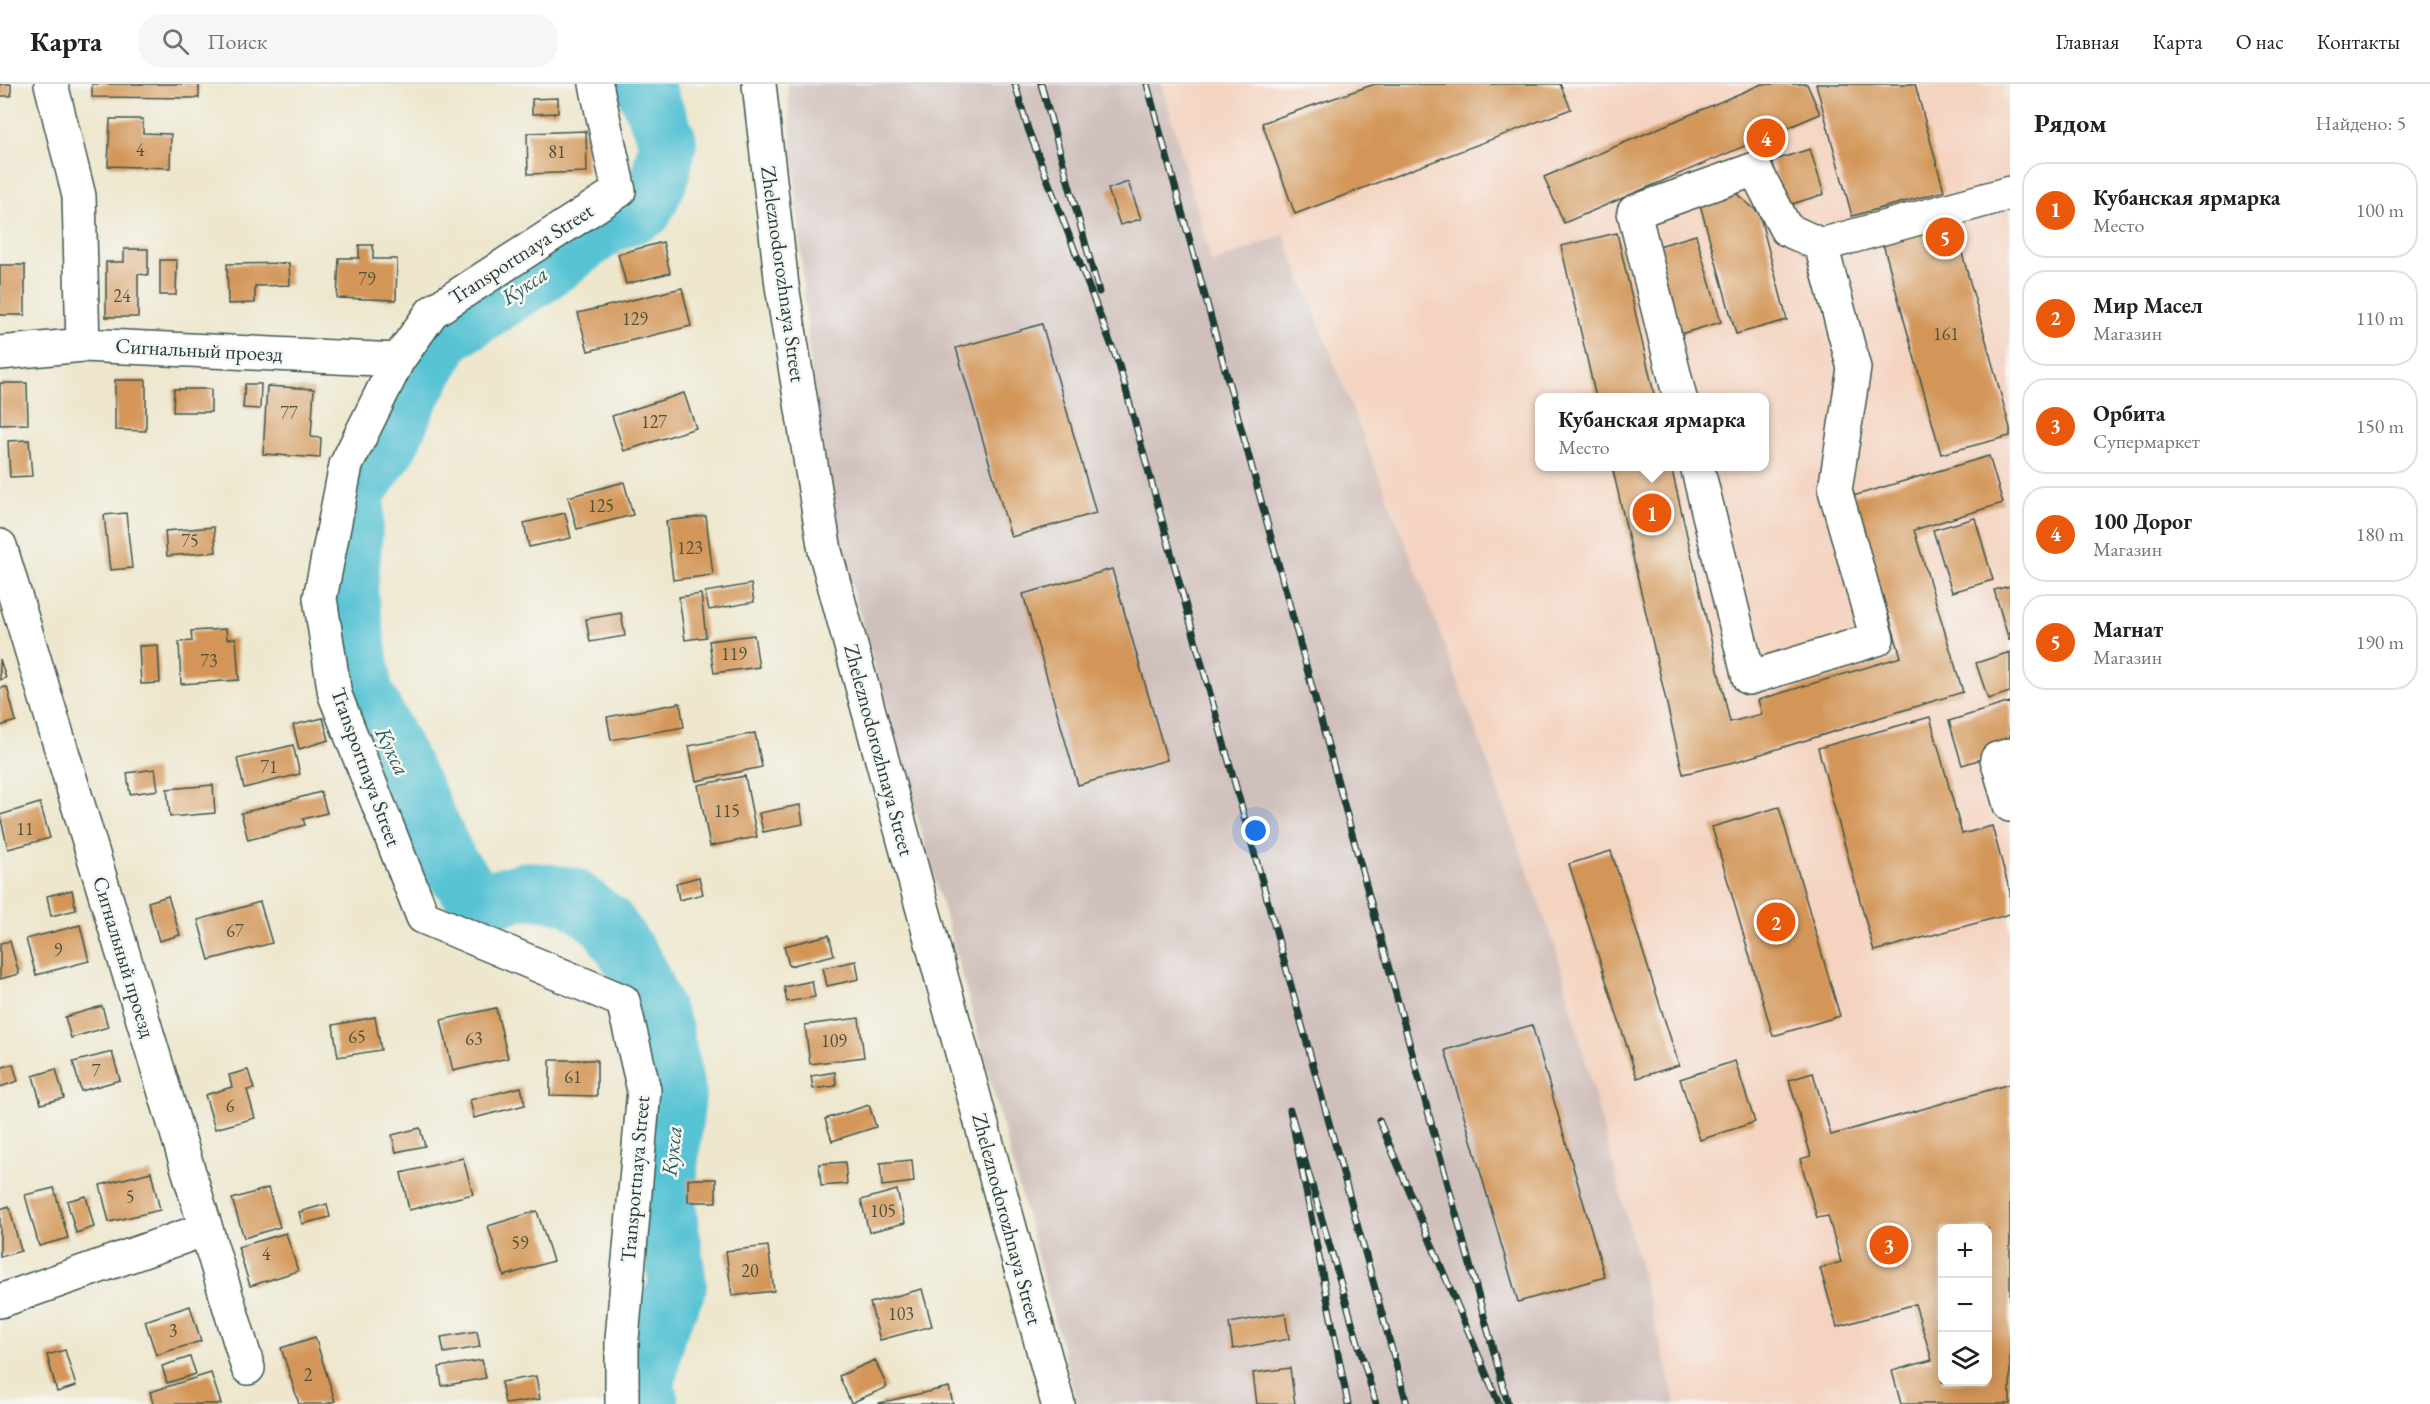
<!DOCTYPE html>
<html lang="ru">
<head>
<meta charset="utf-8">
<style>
	:root { --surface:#fff; --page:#f6f6f6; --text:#202124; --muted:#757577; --line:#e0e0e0; --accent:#ea580c }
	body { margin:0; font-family:"EB Garamond",serif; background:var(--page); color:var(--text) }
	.controls { position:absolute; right:18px; bottom:18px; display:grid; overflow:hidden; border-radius:12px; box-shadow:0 3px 15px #0003 }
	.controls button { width:54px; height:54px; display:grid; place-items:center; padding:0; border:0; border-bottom:2px solid var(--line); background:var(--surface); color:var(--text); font:30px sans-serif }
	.you { position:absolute; left:1256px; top:747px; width:21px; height:21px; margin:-15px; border:4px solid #fff; border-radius:50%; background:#1a73e8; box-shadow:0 0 0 9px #1a73e833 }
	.badge { display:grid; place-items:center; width:39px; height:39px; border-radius:50%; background:var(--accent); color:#fff; font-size:20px; font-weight:700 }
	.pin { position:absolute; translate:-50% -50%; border:3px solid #fff; box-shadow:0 2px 6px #0006 }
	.popup { position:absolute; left:1535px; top:309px; width:234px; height:78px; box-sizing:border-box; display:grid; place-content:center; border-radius:12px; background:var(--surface); filter:drop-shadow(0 2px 4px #0005); font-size:20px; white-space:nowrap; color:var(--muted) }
	.popup b { font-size:22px; color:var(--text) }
	.popup::after { content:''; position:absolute; left:50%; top:100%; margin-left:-12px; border:12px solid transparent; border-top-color:var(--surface) }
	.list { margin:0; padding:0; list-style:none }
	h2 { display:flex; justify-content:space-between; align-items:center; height:78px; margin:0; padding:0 24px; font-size:26px }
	h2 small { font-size:20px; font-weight:400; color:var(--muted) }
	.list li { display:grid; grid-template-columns:39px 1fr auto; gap:18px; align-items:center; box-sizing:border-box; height:96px; margin:0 12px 12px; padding:0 12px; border:2px solid var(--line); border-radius:24px }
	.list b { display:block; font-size:22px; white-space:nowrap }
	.list p { margin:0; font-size:20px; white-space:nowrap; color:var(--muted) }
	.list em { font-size:20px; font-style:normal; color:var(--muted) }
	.icon { flex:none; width:33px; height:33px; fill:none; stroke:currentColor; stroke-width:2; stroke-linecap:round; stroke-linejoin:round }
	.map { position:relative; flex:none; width:2010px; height:1320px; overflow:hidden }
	header { display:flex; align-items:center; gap:36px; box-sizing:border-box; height:84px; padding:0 30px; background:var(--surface); border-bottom:2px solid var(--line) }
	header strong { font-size:28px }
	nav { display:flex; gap:33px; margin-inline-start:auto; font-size:21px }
	.search { width:420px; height:54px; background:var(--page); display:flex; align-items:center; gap:15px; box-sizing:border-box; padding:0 21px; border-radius:24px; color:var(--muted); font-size:22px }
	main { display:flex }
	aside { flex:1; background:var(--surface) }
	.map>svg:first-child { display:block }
	.built { fill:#f4d3c0; fill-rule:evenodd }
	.industrial { fill:#d0c0bc }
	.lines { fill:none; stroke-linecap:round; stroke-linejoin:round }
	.river { stroke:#59c3d4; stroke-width:58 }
	.building { fill:#d39658; fill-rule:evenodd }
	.minor-casing { stroke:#3e564b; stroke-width:36 }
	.minor { stroke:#fff; stroke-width:33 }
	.rail-casing { stroke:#1f3d34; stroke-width:7 }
	.rail { stroke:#f6f6f2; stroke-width:4.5; stroke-dasharray:14; stroke-linecap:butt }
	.labels { text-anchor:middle; stroke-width:5; stroke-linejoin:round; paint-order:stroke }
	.number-label { font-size:18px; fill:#4c533d }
	.street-label { font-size:21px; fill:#1f3d34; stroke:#f6f6f2 }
	.water-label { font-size:22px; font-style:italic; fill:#2e5e5c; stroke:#f6f6f2 }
</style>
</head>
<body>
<header>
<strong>Карта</strong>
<div class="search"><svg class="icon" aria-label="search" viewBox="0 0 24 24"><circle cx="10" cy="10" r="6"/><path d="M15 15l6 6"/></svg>Поиск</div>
<nav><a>Главная</a><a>Карта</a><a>О нас</a><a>Контакты</a></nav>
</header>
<main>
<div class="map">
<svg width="2010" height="1320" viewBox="0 0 2010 1320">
	<rect width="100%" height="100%" fill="#f6f6f2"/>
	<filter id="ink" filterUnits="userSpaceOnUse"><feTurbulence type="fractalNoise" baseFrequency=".0167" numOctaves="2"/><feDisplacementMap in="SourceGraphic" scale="12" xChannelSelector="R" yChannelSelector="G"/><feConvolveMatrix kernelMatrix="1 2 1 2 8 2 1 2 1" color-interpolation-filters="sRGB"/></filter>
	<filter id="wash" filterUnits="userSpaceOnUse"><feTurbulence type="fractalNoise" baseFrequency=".008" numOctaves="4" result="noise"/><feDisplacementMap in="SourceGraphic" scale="24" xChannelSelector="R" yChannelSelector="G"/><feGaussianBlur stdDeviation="1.35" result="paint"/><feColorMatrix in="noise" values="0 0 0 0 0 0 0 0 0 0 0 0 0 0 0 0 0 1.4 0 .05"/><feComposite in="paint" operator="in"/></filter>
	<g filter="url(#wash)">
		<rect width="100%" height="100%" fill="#eee7ce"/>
		<path class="built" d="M1162,0H2001L2010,37V1320H1676L1556,864L1429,519L1284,151L1212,180ZM1540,314H1764V382H1540ZM1942,1144H1988V1298H1942Z"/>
		<path class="industrial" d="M787,0H1162L1212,179L1284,151L1429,519L1556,864L1676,1320H1077L966,906L838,453L812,302Z"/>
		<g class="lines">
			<path class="river" d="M643,0L668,57L660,93L644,126L608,141L539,192L445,252L409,315L390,359L357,407L349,507L364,608L419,716L449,780L480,819L527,806L571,812L607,839L636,882L664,947L677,1011L666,1113L678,1202L657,1247L646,1301L650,1320"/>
		</g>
		<g id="blocks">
			<path class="building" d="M0,0H11V12H0Z
				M92,0H199V14L92,13Z
				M1375,0H1560L1571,25L1295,130L1262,39Z
				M1762,0H1807L1820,30L1564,139L1544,93Z
				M1816,0H1915L1944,107L1852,132Z
				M558,14V29L532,30V15Z
				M110,35H143V49L171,50L170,84L108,82Z
				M586,47L587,88L528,90L527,49Z
				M1810,65L1824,110L1786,122L1772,77Z
				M1128,98L1141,135L1120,141L1108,105Z
				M1732,106L1759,129L1787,236L1736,250L1699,117Z
				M1953,136L2010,344V352L1941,370L1882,156Z
				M1617,149L1655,314H1596L1561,162Z
				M1696,151L1721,238L1677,251L1652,164Z
				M663,158L670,189L626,200L618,170Z
				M359,161H373V175H397L396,216L337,214L339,174H359Z
				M124,165H148V191L138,190V233H106V178H124Z
				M160,176H177L176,211H160Z
				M289,179L290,201L255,202V219L228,220L227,180Z
				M0,181H25V231H0Z
				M682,204L691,242L588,267L578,229Z
				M1042,240L1096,429L1011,453L956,264Z
				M115,296H146V347L115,346Z
				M0,299H27L28,340L0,341Z
				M245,300H261L260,325L243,324Z
				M267,302L314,305L311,353L321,354L320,374L263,370Z
				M174,305H211V328H173Z
				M684,309L696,344L624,367L612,332Z
				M29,356L32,392L10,393L8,357Z
				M1989,372L2003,419L1914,446L1963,608L1738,677L1683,690L1612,382H1671L1730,638L1762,630L1758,616L1901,573L1853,412Z
				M624,398L633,431L577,445L568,413Z
				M126,429L132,484L110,486L104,431Z
				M565,429L571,454L529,463L524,439Z
				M706,432L713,491L673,496L666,437Z
				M1975,434L1993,496L1952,508L1933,446Z
				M214,443L216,468L167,472L165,447Z
				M1112,485L1167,676L1078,701L1023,510Z
				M751,500L754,518L709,526L705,508Z
				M2010,502V556H2009L1994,506Z
				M701,510L706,553L685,556L679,513Z
				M621,529L625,552L590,558L586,535Z
				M226,545L227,555L236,554L239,596L181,600L179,558L192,557L191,547Z
				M754,551L759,583L714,589L709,557Z
				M158,561L160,599L141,600L139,562Z
				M2010,568V608L1988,615L1976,579Z
				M0,575L6,594L0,596Z
				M7,603L16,637L0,642V604Z
				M2010,618V666L1962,681L1949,637Z
				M680,619L684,643L611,656L607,633Z
				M1930,633L1962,750L1992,742L2010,808V830L1874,867L1818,664Z
				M323,634L329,656L299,665L293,641Z
				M755,649L762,683L696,697L689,662Z
				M293,661L300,690L244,704L237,675Z
				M155,685L158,706L130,710L127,689Z
				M745,692L757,753L710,762L698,701Z
				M213,701L215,729L170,733L167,705Z
				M321,708L327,729L303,735L305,741L248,756L241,729Z
				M40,719L50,754L8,765L0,731Z
				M800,721L803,740L763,748L759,729Z
				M1779,723L1840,932L1773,952L1712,743Z
				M1611,767L1679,981L1637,994L1569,780Z
				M699,793L703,810L679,816L676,799Z
				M72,806L76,826L51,832L47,812Z
				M168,812L180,851L159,857L148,818Z
				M260,818L272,859L209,876L198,836Z
				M80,841L89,877L36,891L26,855Z
				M829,851L834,871L789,882L784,862Z
				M10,857L19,890L0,895V859Z
				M856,877L859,895L827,902L823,884Z
				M812,897L815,913L787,918L784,903Z
				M102,922L108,943L71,954L65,933Z
				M496,924L508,974L453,987L441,936Z
				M375,933L381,966L338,973L333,941Z
				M859,934L864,973L810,980L805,941Z
				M1532,941L1605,1193L1518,1218L1445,966Z
				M112,968L120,996L81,1007L73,978Z
				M550,976H597V1012L550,1011Z
				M1735,977L1755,1038L1700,1056L1680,995Z
				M13,980L18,997L0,1003V984Z
				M56,985L64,1014L41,1020L33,992Z
				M248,986L254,1005L247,1006L255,1034L215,1045L205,1011L232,1003L229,991Z
				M835,988L836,1002L813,1005L811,992Z
				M1813,989L1831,1051L2010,1000V1320H1901L1892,1287L1932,1276L1915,1220L1837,1243L1820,1184L1841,1178L1828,1132L1817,1134L1800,1075L1811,1072L1789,996ZM1942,1144H1988V1298H1942Z
				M521,1003L525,1021L474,1034L470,1016Z
				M869,1021L876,1043L832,1057L825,1035Z
				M420,1044L425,1062L396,1068L392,1051Z
				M463,1074L473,1110L409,1126L401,1089Z
				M912,1076L914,1098L882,1102L880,1079Z
				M845,1078L847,1100L821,1102L819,1080Z
				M151,1088L160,1126L109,1138L100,1101Z
				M688,1095H716V1118H688Z
				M54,1104L68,1154L39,1162L25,1111Z
				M268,1104L280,1143L244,1154L232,1115Z
				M897,1106L905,1139L869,1148L861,1116Z
				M86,1112L94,1143L76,1149L67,1117Z
				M327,1120L330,1133L302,1140L299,1128Z
				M9,1122L21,1167L0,1173V1125Z
				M537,1127L553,1177L504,1192L488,1142Z
				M286,1149L298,1187L250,1202L238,1163Z
				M768,1162L774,1207L732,1212L726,1167Z
				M922,1205L932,1242L880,1256L870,1219Z
				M190,1222L201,1257L156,1271L145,1237Z
				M1285,1229L1289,1255L1233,1265L1229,1239Z
				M477,1247L480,1263L444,1269L441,1253Z
				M315,1253L335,1317L326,1320H299L281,1264Z
				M65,1266L76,1302L57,1308L47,1271Z
				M190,1273L196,1290L167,1299L162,1282Z
				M482,1276L486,1294L442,1302L439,1283Z
				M875,1276L887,1303L851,1319L839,1292Z
				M1290,1284L1295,1320H1257L1253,1289Z
				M211,1289L221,1320H153L150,1308Z
				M536,1292L540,1315L505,1320L501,1298Z
				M949,1303L953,1320H879V1319Z"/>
		</g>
	</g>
	<g filter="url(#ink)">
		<use href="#blocks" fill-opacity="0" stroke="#3e564b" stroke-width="1.5"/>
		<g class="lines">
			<defs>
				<path id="minor" d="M51,0L79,112L83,261
					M596,0L619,107L432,228L398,276L346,381L320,514L335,611L423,833L623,917L644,1006L622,1255V1320
					M759,0L782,202L825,467L1058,1320
					M0,269L83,261L398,276
					M1680,314L1634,128L1755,85L1786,145L1821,161L2010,109
					M1697,382L1749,594L1877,555L1835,406L1854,284L1821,161
					M0,462L248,1284
					M2010,671L1997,675L2010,721
					M0,1217L206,1145"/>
			</defs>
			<use href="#minor" class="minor-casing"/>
			<use href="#minor" class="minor"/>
			<defs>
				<path id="rail" d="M1015,0L1028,45L1119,281L1407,1320
					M1041,0L1099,208
					M1147,0L1508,1320
					M1379,1036L1499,1320
					M1348,1320L1290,1026L1376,1320"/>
			</defs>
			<use href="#rail" class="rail-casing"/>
			<use href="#rail" class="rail"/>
		</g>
	</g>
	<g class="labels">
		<g class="number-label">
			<text x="140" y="72">4</text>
			<text x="557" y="74">81</text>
			<text x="367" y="201">79</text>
			<text x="122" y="218">24</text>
			<text x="635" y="241">129</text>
			<text x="1946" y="256">161</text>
			<text x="289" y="335">77</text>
			<text x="654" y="344">127</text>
			<text x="601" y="428">125</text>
			<text x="190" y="463">75</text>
			<text x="690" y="470">123</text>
			<text x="734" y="576">119</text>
			<text x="209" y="583">73</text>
			<text x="269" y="689">71</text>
			<text x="727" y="733">115</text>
			<text x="25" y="751">11</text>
			<text x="235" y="853">67</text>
			<text x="58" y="872">9</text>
			<text x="357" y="959">65</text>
			<text x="474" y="961">63</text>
			<text x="834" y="963">109</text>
			<text x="96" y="993">7</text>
			<text x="573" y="999">61</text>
			<text x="230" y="1028">6</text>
			<text x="130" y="1119">5</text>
			<text x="883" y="1133">105</text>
			<text x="520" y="1165">59</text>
			<text x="266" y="1176">4</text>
			<text x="750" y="1193">20</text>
			<text x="901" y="1236">103</text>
			<text x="173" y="1253">3</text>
			<text x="308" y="1297">2</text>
		</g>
		<g class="street-label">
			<text transform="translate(521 170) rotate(-33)" y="7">Transportnaya Street</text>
			<text transform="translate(783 190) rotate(82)" y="7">Zheleznodorozhnaya Street</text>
			<text transform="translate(199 266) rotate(3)" y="7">Сигнальный проезд</text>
			<text transform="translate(879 666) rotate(75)" y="7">Zheleznodorozhnaya Street</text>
			<text transform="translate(366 683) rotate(70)" y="7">Transportnaya Street</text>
			<text transform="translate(124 873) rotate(73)" y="7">Сигнальный проезд</text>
			<text transform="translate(635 1095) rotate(-85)" y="7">Transportnaya Street</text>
			<text transform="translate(1007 1135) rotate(75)" y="7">Zheleznodorozhnaya Street</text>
		</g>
		<g class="water-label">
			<text transform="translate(524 201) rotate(-34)" y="8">Кукса</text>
			<text transform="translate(393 667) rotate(64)" y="8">Кукса</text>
			<text transform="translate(671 1067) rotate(-84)" y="8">Кукса</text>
		</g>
	</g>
</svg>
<div class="controls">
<button>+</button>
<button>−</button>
<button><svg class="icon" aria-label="layers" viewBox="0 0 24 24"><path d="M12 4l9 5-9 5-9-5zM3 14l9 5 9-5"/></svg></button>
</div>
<div class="you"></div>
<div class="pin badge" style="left:1652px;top:429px">1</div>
<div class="popup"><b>Кубанская ярмарка</b>Место</div>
<div class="pin badge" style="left:1776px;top:838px">2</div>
<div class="pin badge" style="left:1889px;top:1161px">3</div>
<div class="pin badge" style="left:1766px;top:54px">4</div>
<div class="pin badge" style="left:1945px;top:153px">5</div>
</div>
<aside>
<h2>Рядом<small>Найдено: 5</small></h2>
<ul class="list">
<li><span class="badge">1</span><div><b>Кубанская ярмарка</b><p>Место</p></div><em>100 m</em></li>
<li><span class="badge">2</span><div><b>Мир Масел</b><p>Магазин</p></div><em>110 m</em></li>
<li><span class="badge">3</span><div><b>Орбита</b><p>Супермаркет</p></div><em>150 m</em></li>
<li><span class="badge">4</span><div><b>100 Дорог</b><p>Магазин</p></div><em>180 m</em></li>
<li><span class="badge">5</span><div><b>Магнат</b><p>Магазин</p></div><em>190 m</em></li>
</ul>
</aside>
</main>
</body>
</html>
